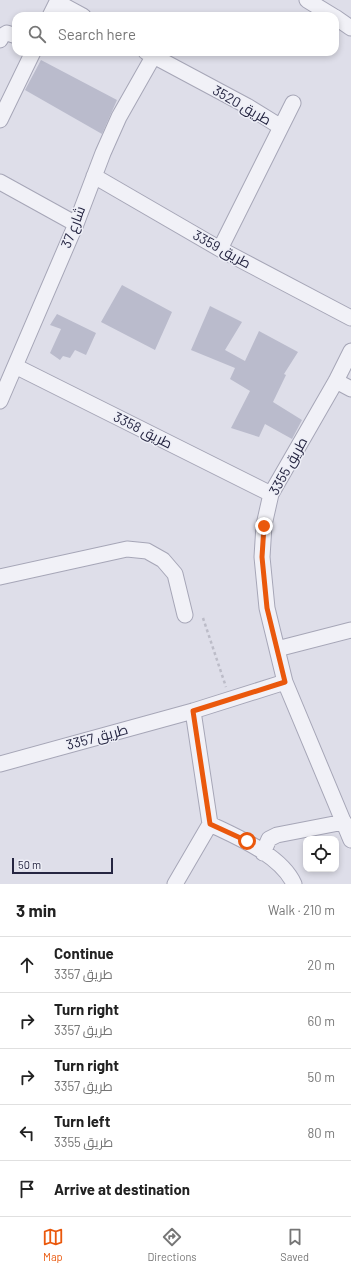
<!DOCTYPE html>
<html lang="en">
<head>
<meta charset="utf-8">
<style>
	:root { --surface:#fff; --page:#f6f6f6; --text:#222; --muted:#767676; --line:#e0e0e0; --accent:#ea580c }
	body { margin:0; font-family:Barlow,Cairo,sans-serif; background:var(--page); color:var(--text) }
	.controls { position:absolute; right:12px; bottom:12px; display:grid; overflow:hidden; border-radius:8px; box-shadow:0 2px 6px #0003 }
	.controls button { width:36px; height:36px; display:grid; place-items:center; padding:0; border:0; border-bottom:1px solid var(--line); background:var(--surface); color:var(--text); font:20px sans-serif }
	.scale { position:absolute; left:12px; bottom:10px; width:101px; box-sizing:border-box; padding-left:4px; border:2px solid #252541; border-top:0; font-size:11px; line-height:14px; white-space:nowrap; color:#252541; -webkit-text-stroke:3px #edeef6; paint-order:stroke }
	.stop { position:absolute; width:12px; height:12px; margin:-9px; border:3px solid #ea580c; border-radius:50%; background:#fff }
	.stop.end { background:#ea580c; border-color:#fff; box-shadow:0 1px 4px #0008 }
	.list { margin:0; padding:0; list-style:none }
	h2 { display:flex; justify-content:space-between; align-items:center; height:52px; margin:0; padding:0 16px; font-size:17px }
	h2 small { font-size:13px; font-weight:400; color:var(--muted) }
	.list li { display:grid; grid-template-columns:26px 1fr auto; gap:12px; align-items:center; box-sizing:border-box; height:56px; padding:0 16px; border-top:1px solid var(--line) }
	.list b { display:block; font-size:15px; white-space:nowrap }
	.list p { margin:0; font-size:13px; white-space:nowrap; color:var(--muted) }
	.list em { font-size:13px; font-style:normal; color:var(--muted) }
	.icon { flex:none; width:22px; height:22px; fill:none; stroke:currentColor; stroke-width:2; stroke-linecap:round; stroke-linejoin:round }
	.map { position:relative; flex:none; width:351px; height:884px; overflow:hidden }
	.search { position:absolute; background:var(--surface); box-shadow:0 2px 6px #0003; left:12px; right:12px; top:12px; height:44px; display:flex; align-items:center; gap:10px; box-sizing:border-box; padding:0 14px; border-radius:12px; color:var(--muted); font-size:15px }
	.sheet { height:332px; background:var(--surface) }
	nav { display:flex; justify-content:space-around; align-items:center; box-sizing:border-box; height:56px; border-top:1px solid var(--line); background:var(--surface); font-size:11px; color:var(--muted) }
	nav a { display:grid; justify-items:center; gap:2px }
	nav .on { color:var(--accent) }
	.map>svg:first-child { display:block }
	.building { fill:#babbcc }
	.lines { fill:none; stroke-linecap:round; stroke-linejoin:round }
	.minor-casing { stroke:#a6a6b7; stroke-width:17 }
	.path { stroke:#bcbcc8; stroke-width:2.5; stroke-dasharray:3 3; stroke-linecap:butt }
	.minor { stroke:#f1f1f7; stroke-width:15 }
	.route { stroke:#ea580c; stroke-width:5 }
	.labels { text-anchor:middle; stroke-width:3; stroke-linejoin:round; paint-order:stroke }
	.street-label { font-size:14px; fill:#252541; stroke:#edeef6 }
</style>
</head>
<body>
<div class="map">
<svg width="351" height="884" viewBox="0 0 351 884">
	<rect width="100%" height="100%" fill="#dedee9"/>
	<path class="building" d="M41,60L117,100L102,134L25,90Z
		M122,285L172,312L155,350L101,322Z
		M210,306L242,322L225,350L245,361L259,331L298,352L284,374L286,375L273,402L302,420L292,439L265,424L259,437L231,428L250,391L230,379L235,368L191,350Z
		M57,314L96,333L86,355L75,350L70,358L63,356L60,360L50,353L61,329L50,325Z"/>
	<g class="lines">
		<defs>
			<path id="minor" d="M307,0L333,16
				M57,2L83,16
				M50,16L58,0
				M335,17L351,28
				M0,40L2,36L7,33L16,36
				M146,52L247,106L281,127L220,249
				M0,120L33,52
				M281,127L293,103
				M94,176L220,249L351,318
				M0,182L76,224
				M351,351L336,381L271,494L264,525L262,557L267,608L285,682L351,840
				M15,366L271,494
				M336,381L351,389
				M0,401L76,224L103,153L119,117L153,57
				M0,577L127,549L147,551L163,560L175,574L185,615
				M277,649L351,630
				M0,764L193,711L285,682
				M210,824C237,837 281,855 294,884
				M263,853L269,839L277,835L344,822
				M175,884L210,824L193,711"/>
		</defs>
		<use href="#minor" class="minor-casing"/>
		<path class="path" d="M203,618L226,687"/>
		<use href="#minor" class="minor"/>
	</g>
	<g class="lines">
		<path class="route" d="M247,841L210,824L193,711L285,682L267,608L262,557L264,526"/>
	</g>
	<g class="labels">
		<g class="street-label">
			<text transform="translate(242 105) rotate(30)" y="5">طريق 3520</text>
			<text transform="translate(73 227) rotate(-69)" y="5">شارع 37</text>
			<text transform="translate(222 249) rotate(29)" y="5">طريق 3359</text>
			<text transform="translate(143 430) rotate(27)" y="5">طريق 3358</text>
			<text transform="translate(288 466) rotate(-61)" y="5">طريق 3355</text>
			<text transform="translate(97 737) rotate(-15)" y="5">طريق 3357</text>
		</g>
	</g>
</svg>
<div class="controls">
<button><svg class="icon" aria-label="locate" viewBox="0 0 24 24"><circle cx="12" cy="12" r="6"/><path d="M12 2v4M12 18v4M2 12h4M18 12h4"/></svg></button>
</div>
<div class="scale">50 m</div>
<div class="stop" style="left:247px;top:841px"></div>
<div class="stop end" style="left:264px;top:526px"></div>
<div class="search"><svg class="icon" aria-label="search" viewBox="0 0 24 24"><circle cx="10" cy="10" r="6"/><path d="M15 15l6 6"/></svg>Search here</div>
</div>
<section class="sheet">
<h2>3 min<small>Walk · 210 m</small></h2>
<ul class="list">
<li><svg class="icon" aria-label="ahead" viewBox="0 0 24 24"><path d="M12 20V5M6 11l6-6 6 6"/></svg><div><b>Continue</b><p>طريق 3357</p></div><em>20 m</em></li>
<li><svg class="icon" aria-label="right" viewBox="0 0 24 24"><path d="M7 20v-9h11M14 6l5 5-5 5"/></svg><div><b>Turn right</b><p>طريق 3357</p></div><em>60 m</em></li>
<li><svg class="icon" aria-label="right" viewBox="0 0 24 24"><path d="M7 20v-9h11M14 6l5 5-5 5"/></svg><div><b>Turn right</b><p>طريق 3357</p></div><em>50 m</em></li>
<li><svg class="icon" aria-label="left" viewBox="0 0 24 24"><path d="M17 20v-9H6M10 6l-5 5 5 5"/></svg><div><b>Turn left</b><p>طريق 3355</p></div><em>80 m</em></li>
<li><svg class="icon" aria-label="arrive" viewBox="0 0 24 24"><path d="M6 21V4h12l-3 4 3 4H6"/></svg><div><b>Arrive at destination</b></div></li>
</ul>
</section>
<nav>
<a class="on"><svg class="icon" aria-label="map" viewBox="0 0 24 24"><path d="M3 6l6-2 6 2 6-2v14l-6 2-6-2-6 2zM9 4v14M15 6v14"/></svg>Map</a>
<a><svg class="icon" aria-label="directions" viewBox="0 0 24 24"><path d="M12 3l9 9-9 9-9-9zM9 14v-3h6M13 9l2 2-2 2"/></svg>Directions</a>
<a><svg class="icon" aria-label="saved" viewBox="0 0 24 24"><path d="M7 4h10v16l-5-4-5 4z"/></svg>Saved</a>
</nav>
</body>
</html>
